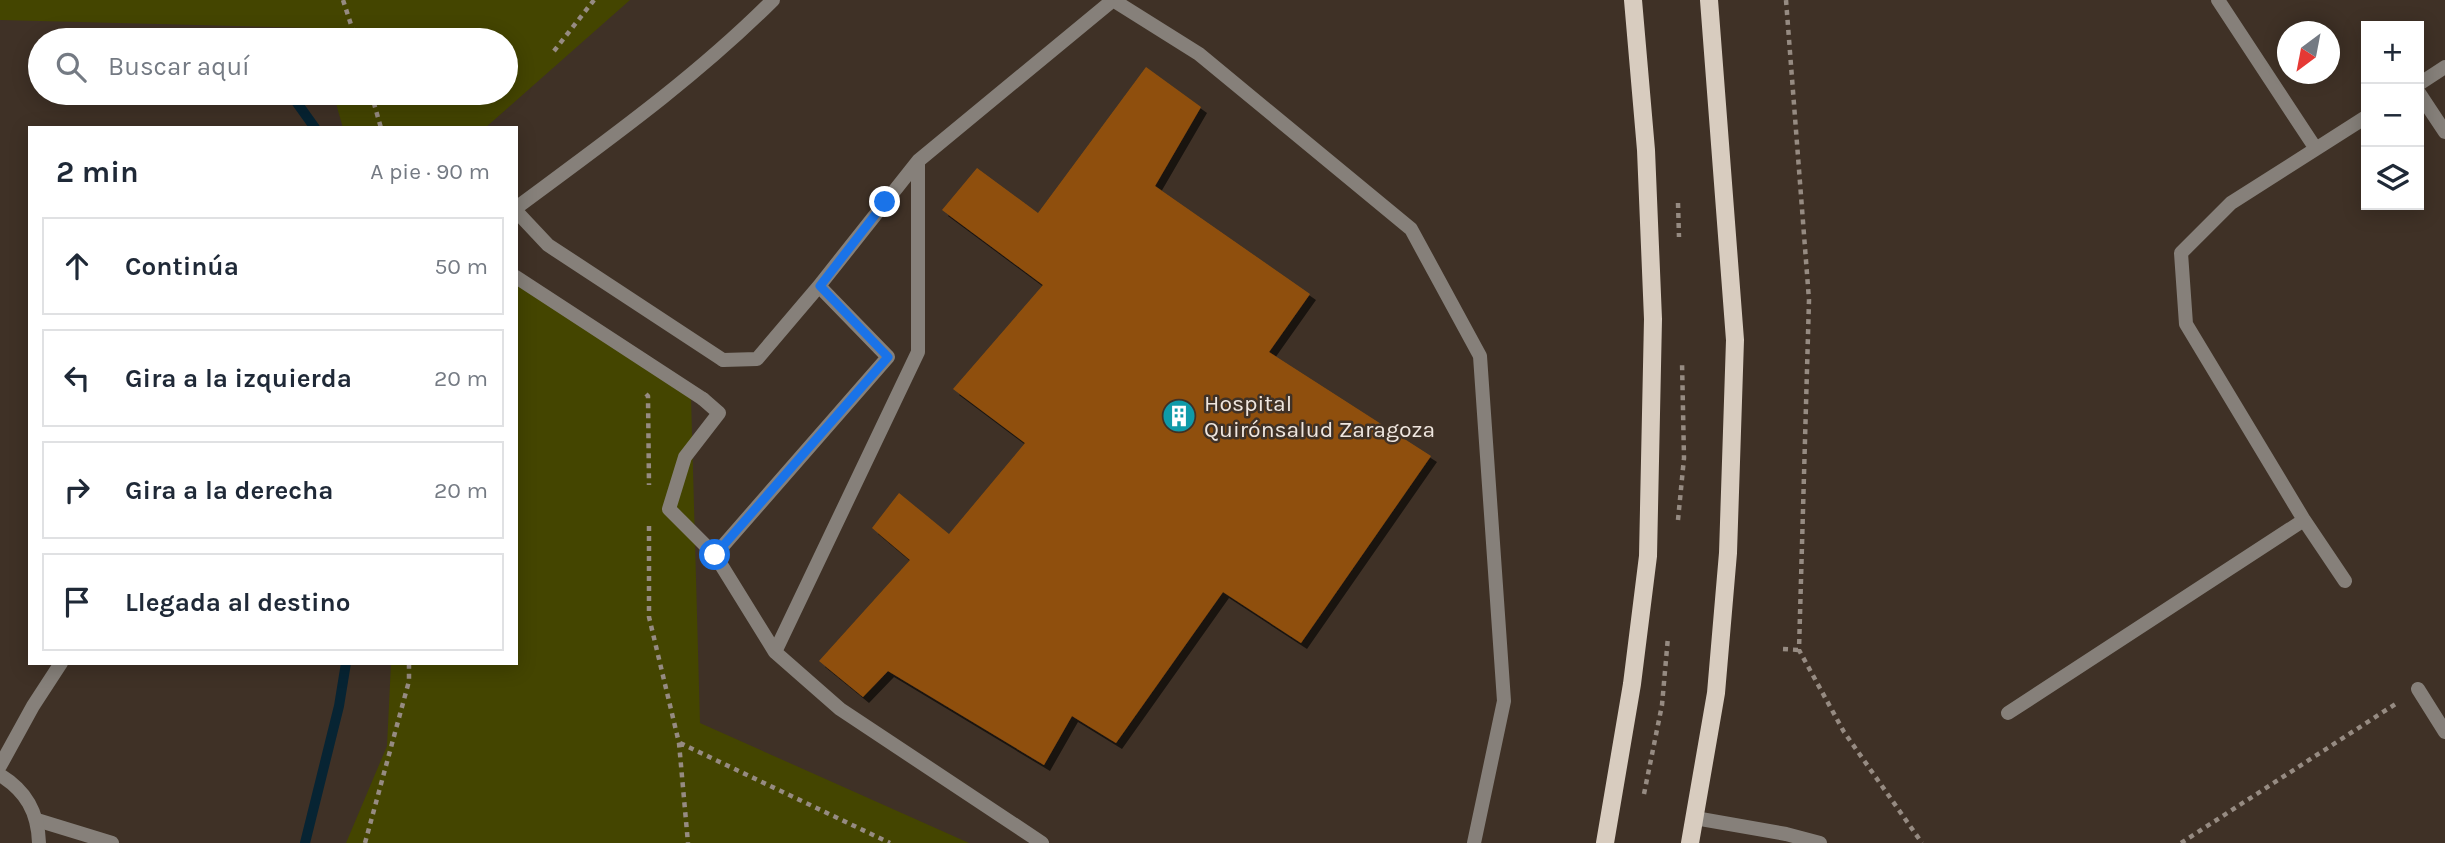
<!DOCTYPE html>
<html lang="es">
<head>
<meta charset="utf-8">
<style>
	:root { --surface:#fff; --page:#f2f2f3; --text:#1f2937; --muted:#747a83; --line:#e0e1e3 }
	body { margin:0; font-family:Karla,sans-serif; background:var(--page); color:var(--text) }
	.controls { position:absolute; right:21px; top:21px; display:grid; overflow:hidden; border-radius:0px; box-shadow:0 4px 18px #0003 }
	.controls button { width:63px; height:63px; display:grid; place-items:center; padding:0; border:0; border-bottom:2px solid var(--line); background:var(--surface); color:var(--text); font:35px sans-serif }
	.compass { position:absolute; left:2277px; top:21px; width:63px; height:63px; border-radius:50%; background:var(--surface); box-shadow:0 4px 18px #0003; rotate:212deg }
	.stop { position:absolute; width:21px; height:21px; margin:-16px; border:5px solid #1a73e8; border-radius:50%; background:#fff }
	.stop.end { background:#1a73e8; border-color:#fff; box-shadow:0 2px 7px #0008 }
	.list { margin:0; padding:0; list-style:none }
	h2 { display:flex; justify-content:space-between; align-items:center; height:91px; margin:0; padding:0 28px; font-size:30px }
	h2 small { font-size:23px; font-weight:400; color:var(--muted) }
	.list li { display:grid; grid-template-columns:46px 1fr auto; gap:21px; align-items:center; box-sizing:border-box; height:98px; margin:0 14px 14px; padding:0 14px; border:2px solid var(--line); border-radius:0px }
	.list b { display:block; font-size:26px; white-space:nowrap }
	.list em { font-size:23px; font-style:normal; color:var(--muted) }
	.icon { flex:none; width:38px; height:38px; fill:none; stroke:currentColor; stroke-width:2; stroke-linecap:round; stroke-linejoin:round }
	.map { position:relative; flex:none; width:2445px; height:843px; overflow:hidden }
	.search { position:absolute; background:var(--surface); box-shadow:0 4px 18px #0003; left:28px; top:28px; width:490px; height:77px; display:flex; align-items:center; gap:18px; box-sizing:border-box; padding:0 24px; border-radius:38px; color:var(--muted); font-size:26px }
	.panel { position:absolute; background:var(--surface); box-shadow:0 4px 18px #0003; left:28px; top:126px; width:490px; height:539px; border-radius:0px }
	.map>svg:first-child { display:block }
	.green { fill:#444500 }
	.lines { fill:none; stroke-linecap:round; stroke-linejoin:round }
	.stream { stroke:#072433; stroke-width:10 }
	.building { fill:#8f500e; filter:url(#shadow) }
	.path { stroke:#968b82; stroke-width:4.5; stroke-dasharray:5 5; stroke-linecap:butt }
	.service { stroke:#86807a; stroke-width:14 }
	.minor { stroke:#86807a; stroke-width:14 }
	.tertiary { stroke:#86807a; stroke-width:14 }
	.primary { stroke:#d8ccbf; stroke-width:18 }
	.route { stroke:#1a73e8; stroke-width:9 }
	.labels { text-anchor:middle; stroke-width:5; stroke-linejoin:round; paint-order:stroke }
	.poi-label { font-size:23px; fill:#efe6df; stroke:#3f3126; text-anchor:start }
</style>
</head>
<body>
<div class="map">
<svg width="2445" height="843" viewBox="0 0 2445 843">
	<defs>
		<filter id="shadow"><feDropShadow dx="6" dy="6" stdDeviation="0" flood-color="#0009"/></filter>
	</defs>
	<rect width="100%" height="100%" fill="#3f3126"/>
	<path class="green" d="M0,0H630L485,128H343L333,93H506V40H318L314,28L0,20Z
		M516,275L691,397L700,723L969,843H346L387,746L391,663H516Z"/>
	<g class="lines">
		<path class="stream" d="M290,93L315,128
			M305,843L339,706L346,663"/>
	</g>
	<path class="building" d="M1146,67L1201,107L1155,186L1310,294L1269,352L1431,456L1301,643L1223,592L1116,743L1072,716L1044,765L888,671L863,697L819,661L910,560L872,528L899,493L949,534L1025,443L953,389L1043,285L942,210L977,168L1038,213Z"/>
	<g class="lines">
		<path class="path" d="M343,0L356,40
			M1786,0L1809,300L1799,650L1844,732L1922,843
			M554,51L594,0
			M371,93L381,128
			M1678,203L1679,237
			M646,394L648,396L649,485
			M1678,520L1684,458L1682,361
			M649,526V617L679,743L688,843
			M1783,649L1799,650
			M680,743L890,843
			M1644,794L1662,705L1668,637
			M365,843L409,681V663
			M2181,843L2397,703"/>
		<path class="service" d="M819,286L918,161
			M703,399L719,413L685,457L669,509L715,555L888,357L819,286L757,359L723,360
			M715,555L775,652
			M37,820L112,843
			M1042,843L840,709L775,652L918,352V161L1113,0L1199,54L1411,229L1480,356L1504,701L1474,843"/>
		<path class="minor" d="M2218,0L2316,149
			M2419,84L2445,67
			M2419,93L2445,132
			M516,211L548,245L723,360
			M516,277L703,399
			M2345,581L2304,520L2186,324L2181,253L2231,203L2366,117
			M2418,689L2445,732
			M2008,713L2304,520
			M1695,818L1786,834L1820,843"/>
		<path class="tertiary" d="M516,208C605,142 695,78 773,0
			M0,766L33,706L61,663
			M0,775C26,791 38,812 39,843"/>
		<path class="primary" d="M1605,843L1632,684L1648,556L1653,319L1646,150L1633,0
			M1690,843L1716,693L1728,553L1735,340L1709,0"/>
	</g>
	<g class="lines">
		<path class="route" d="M715,555L888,357L820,286L885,202"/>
	</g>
	<defs>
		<symbol id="building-disc" viewBox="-11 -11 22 22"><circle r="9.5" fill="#0f9aa8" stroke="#3f3126"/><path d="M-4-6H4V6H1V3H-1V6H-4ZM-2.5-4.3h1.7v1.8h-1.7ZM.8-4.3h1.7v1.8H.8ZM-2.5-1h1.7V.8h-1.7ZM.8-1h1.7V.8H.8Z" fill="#fff"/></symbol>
	</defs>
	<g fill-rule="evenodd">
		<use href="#building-disc" x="1160" y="397" width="38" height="38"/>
	</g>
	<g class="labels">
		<g class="poi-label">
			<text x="1204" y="411">Hospital<tspan x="1204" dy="26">Quirónsalud Zaragoza</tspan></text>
		</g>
	</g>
</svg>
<div class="controls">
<button>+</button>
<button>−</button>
<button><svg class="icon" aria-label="layers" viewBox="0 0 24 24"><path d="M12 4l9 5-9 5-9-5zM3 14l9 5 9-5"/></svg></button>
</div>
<svg class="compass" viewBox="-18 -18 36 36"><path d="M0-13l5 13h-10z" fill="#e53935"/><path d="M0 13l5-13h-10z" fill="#747a83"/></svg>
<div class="stop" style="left:715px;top:555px"></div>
<div class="stop end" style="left:885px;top:202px"></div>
<div class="search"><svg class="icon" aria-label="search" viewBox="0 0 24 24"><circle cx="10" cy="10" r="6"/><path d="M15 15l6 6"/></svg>Buscar aquí</div>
<section class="panel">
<h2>2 min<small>A pie · 90 m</small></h2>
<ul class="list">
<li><svg class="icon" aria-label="ahead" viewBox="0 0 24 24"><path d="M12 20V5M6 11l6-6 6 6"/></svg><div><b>Continúa</b></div><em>50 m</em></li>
<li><svg class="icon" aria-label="left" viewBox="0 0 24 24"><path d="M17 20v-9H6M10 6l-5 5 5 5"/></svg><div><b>Gira a la izquierda</b></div><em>20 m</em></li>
<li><svg class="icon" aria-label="right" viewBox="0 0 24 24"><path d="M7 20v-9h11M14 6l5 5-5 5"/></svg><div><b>Gira a la derecha</b></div><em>20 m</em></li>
<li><svg class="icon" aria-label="arrive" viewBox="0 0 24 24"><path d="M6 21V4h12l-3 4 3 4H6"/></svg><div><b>Llegada al destino</b></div></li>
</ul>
</section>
</div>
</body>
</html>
